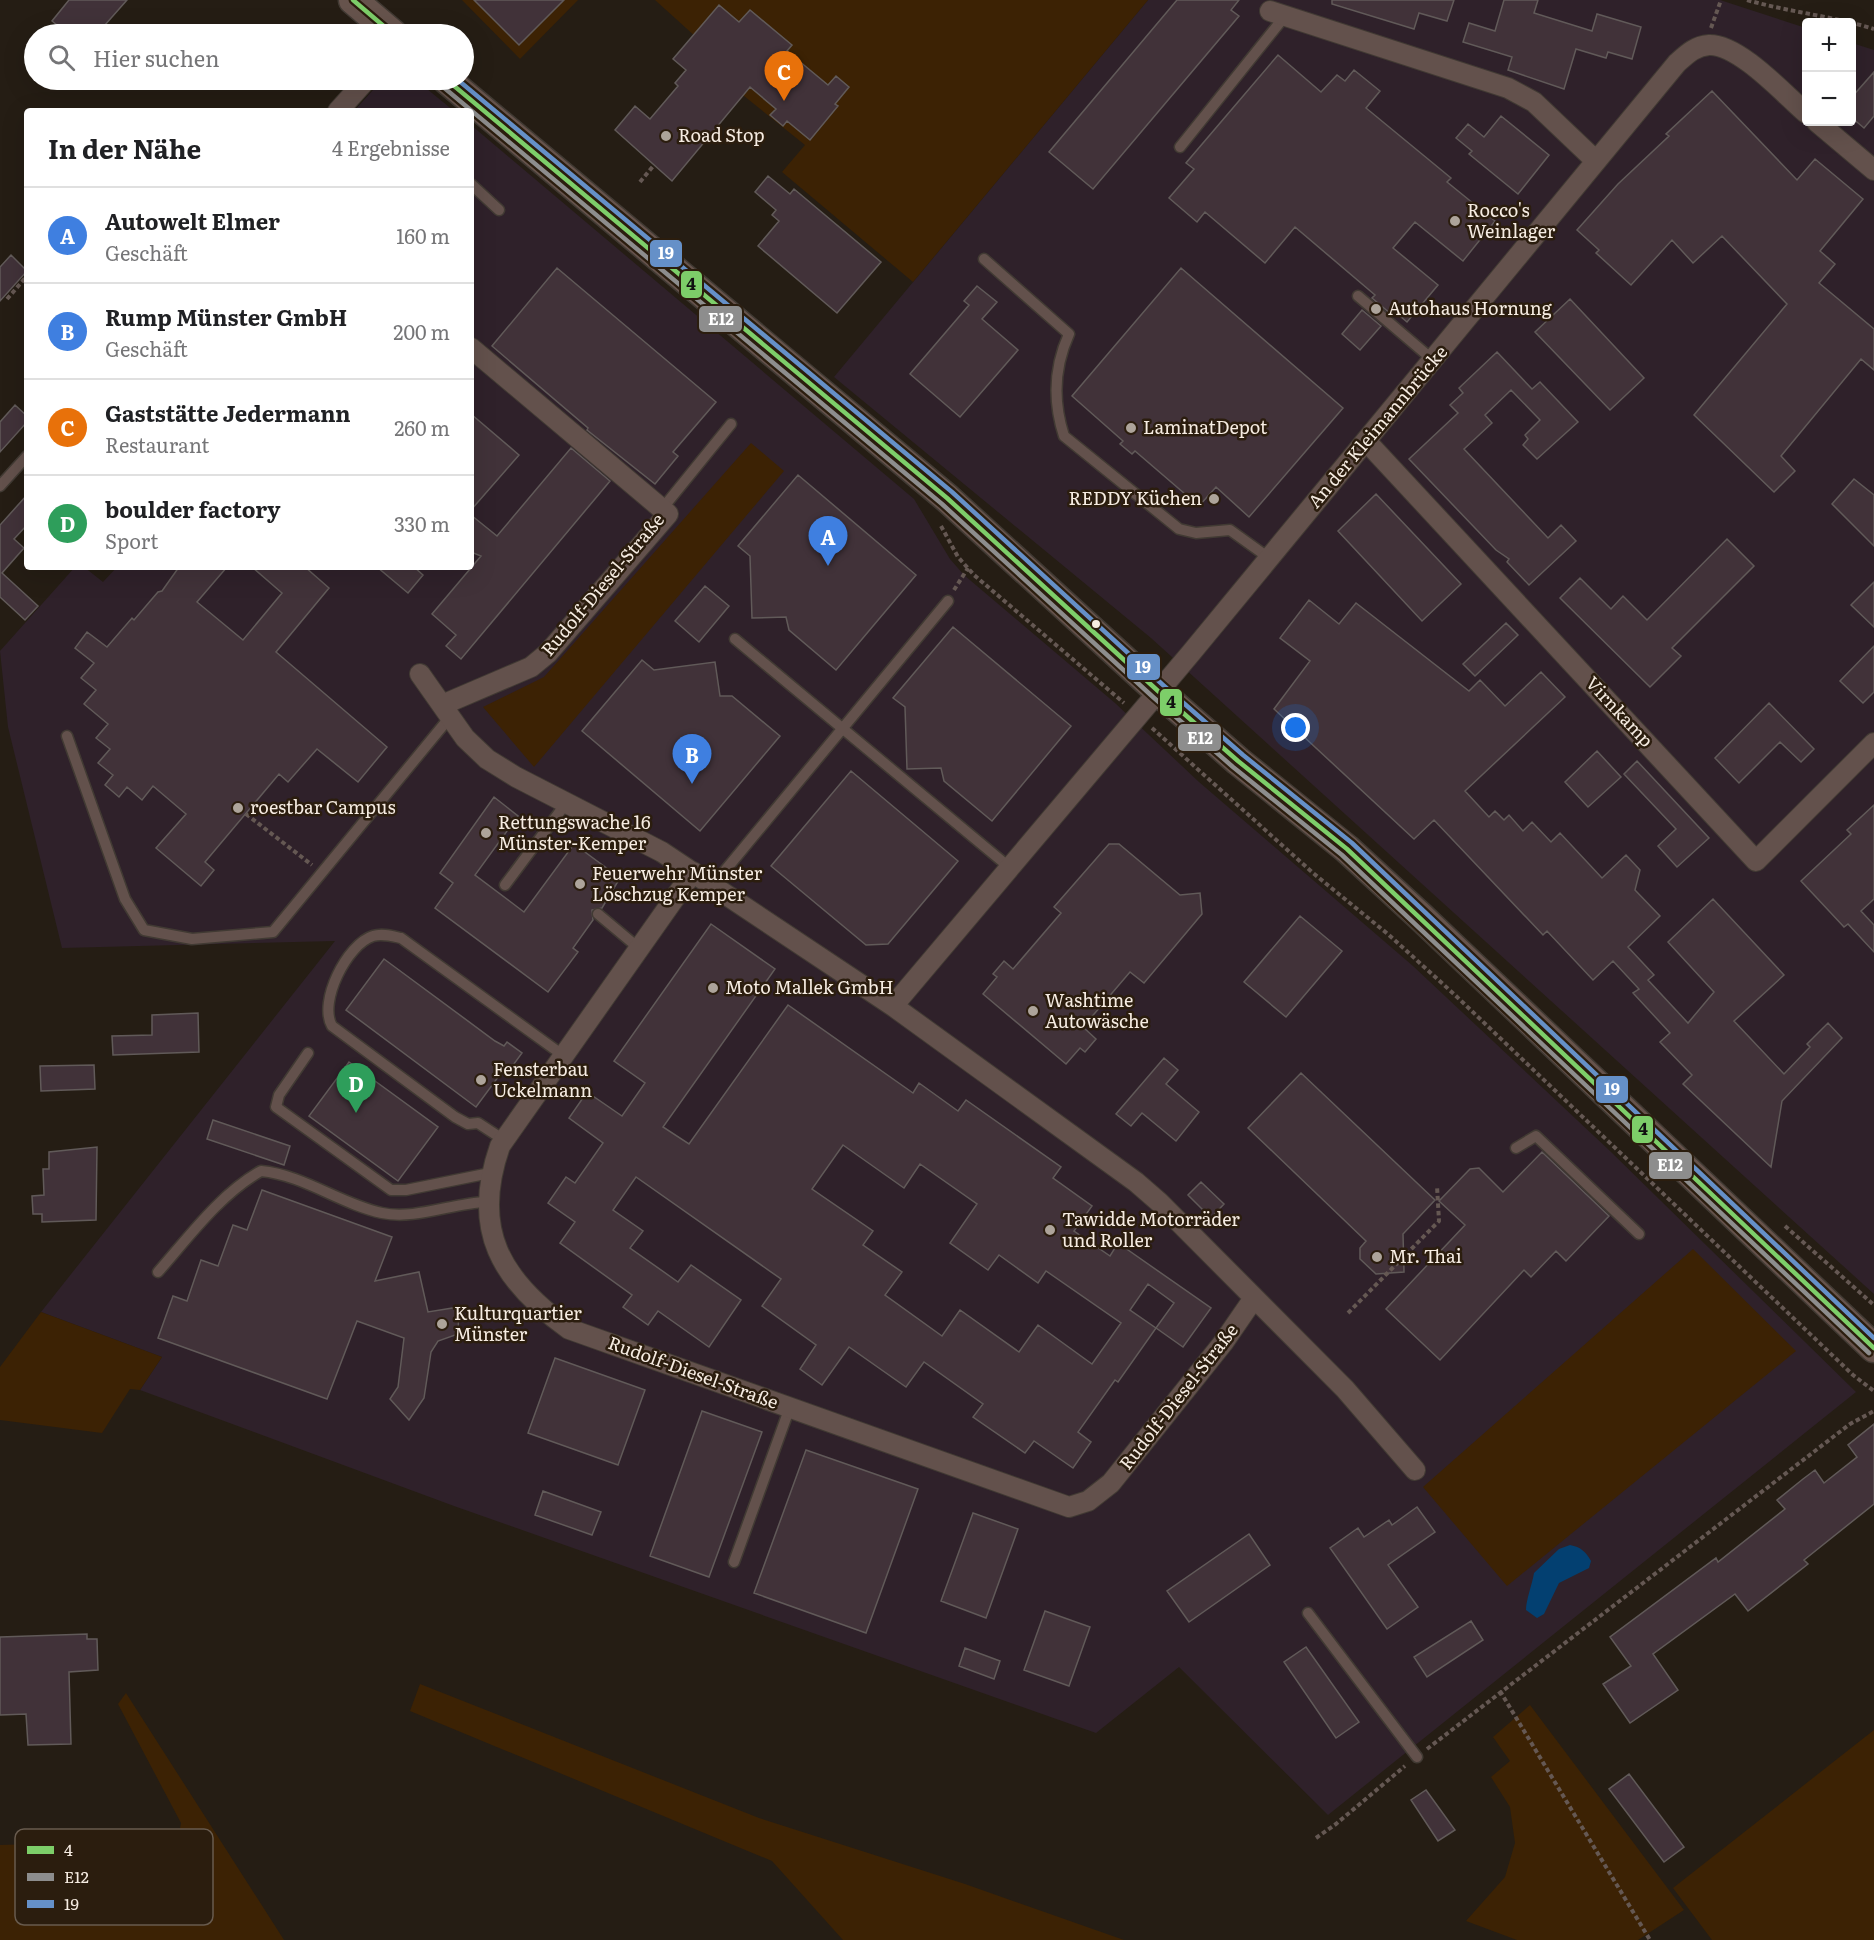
<!DOCTYPE html>
<html lang="de">
<head>
<meta charset="utf-8">
<style>
	:root { --surface:#fff; --page:#f2f2f2; --text:#202124; --muted:#757577; --line:#e0e0e0; --accent:#d93025 }
	body { margin:0; font-family:Literata,serif; background:var(--page); color:var(--text) }
	.controls { position:absolute; right:18px; top:18px; display:grid; overflow:hidden; border-radius:6px; box-shadow:0 6px 24px #0002 }
	.controls button { width:54px; height:54px; display:grid; place-items:center; padding:0; border:0; border-bottom:2px solid var(--line); background:var(--surface); color:var(--text); font:30px sans-serif }
	.you { position:absolute; left:1296px; top:728px; width:21px; height:21px; margin:-15px; border:4px solid #fff; border-radius:50%; background:#1a73e8; box-shadow:0 0 0 9px #1a73e833 }
	.badge { display:grid; place-items:center; width:39px; height:39px; border-radius:50%; background:var(--accent); color:#fff; font-size:20px; font-weight:700 }
	.pin { position:absolute; translate:-50% -50px; filter:drop-shadow(0 2px 3px #0008) }
	.pin::after { content:''; position:absolute; top:32px; width:21px; height:18px; background:inherit; clip-path:polygon(0 0,100% 0,50% 100%) }
	.list { margin:0; padding:0; list-style:none }
	h2 { display:flex; justify-content:space-between; align-items:center; height:78px; margin:0; padding:0 24px; font-size:26px }
	h2 small { font-size:20px; font-weight:400; color:var(--muted) }
	.list li { display:grid; grid-template-columns:39px 1fr auto; gap:18px; align-items:center; box-sizing:border-box; height:96px; padding:0 24px; border-top:2px solid var(--line) }
	.list b { display:block; font-size:22px; white-space:nowrap }
	.list p { margin:0; font-size:20px; white-space:nowrap; color:var(--muted) }
	.list em { font-size:20px; font-style:normal; color:var(--muted) }
	.icon { flex:none; width:33px; height:33px; fill:none; stroke:currentColor; stroke-width:2; stroke-linecap:round; stroke-linejoin:round }
	.map { position:relative; flex:none; width:1874px; height:1940px; overflow:hidden }
	.search { position:absolute; background:var(--surface); box-shadow:0 6px 24px #0002; left:24px; top:24px; width:450px; height:66px; display:flex; align-items:center; gap:15px; box-sizing:border-box; padding:0 21px; border-radius:33px; color:var(--muted); font-size:22px }
	.panel { position:absolute; background:var(--surface); box-shadow:0 6px 24px #0002; left:24px; top:108px; width:450px; height:462px; border-radius:6px }
	.map>svg:first-child { display:block }
	.commercial { fill:#2f212a }
	.green { fill:#3c2204 }
	.water { fill:#034071 }
	.building { fill:#413239; stroke:#615a59; stroke-width:1.5; fill-rule:evenodd }
	.lines { fill:none; stroke-linecap:round; stroke-linejoin:round }
	.lane-casing { stroke:#413a33; stroke-width:13 }
	.street-casing { stroke:#413a33; stroke-width:22 }
	.secondary-casing { stroke:#413a33; stroke-width:31 }
	.path { stroke:#655853; stroke-width:4; stroke-dasharray:4.5 3; stroke-linecap:butt }
	.lane { stroke:#63514c; stroke-width:10 }
	.street { stroke:#63514c; stroke-width:20 }
	.secondary { stroke:#66534c; stroke-width:28 }
	.bus-1-casing { stroke:#2b1d0e; stroke-width:9 }
	.bus-2-casing { stroke:#2b1d0e; stroke-width:9 }
	.bus-3-casing { stroke:#2b1d0e; stroke-width:9 }
	.bus-1 { stroke:#7dce69; stroke-width:4.5 }
	.bus-2 { stroke:#8d8d8d; stroke-width:4.5 }
	.bus-3 { stroke:#6590c8; stroke-width:4.5 }
	.poi-dot { fill:#ada49a; stroke:#2b1d0e; stroke-width:2 }
	.bus-dot { fill:#f6ece2; stroke:#2b1d0e; stroke-width:2 }
	.labels { text-anchor:middle; stroke-width:5; stroke-linejoin:round; paint-order:stroke }
	.poi-label { font-size:18px; fill:#f6ece2; stroke:#2b1d0e; text-anchor:start }
	.street-label { font-size:18px; fill:#f6ece2; stroke:#2b1d0e }
	.key { fill:#2b1d0e; stroke:#685b4e; stroke-width:1.5 }
	.key-label { font-size:16px; fill:#f6ece2 }
	.line-badge { stroke:#2b1d0e; stroke-width:2 }
	.badge-label { font-size:16px; text-anchor:middle; font-weight:bold; fill:#fff }
	.pale-badge-label { font-size:16px; text-anchor:middle; font-weight:bold; fill:#111 }
</style>
</head>
<body>
<div class="map">
<svg width="1874" height="1940" viewBox="0 0 1874 1940">
	<rect width="100%" height="100%" fill="#251d14"/>
	<path class="commercial" d="M1148,0H1720L1806,28V122H1852V43L1874,50V1294L1151,638L834,377Z
		M382,80H416L454,111H354Z
		M471,125L914,499L950,559L964,575L1115,703L1199,782L1413,966L1610,1151L1856,1392L1328,1815L1179,1667L1096,1733L454,1506L140,1390L162,1357L41,1312L335,941L62,948L8,727L0,651L75,567H84L103,582L117,567H471Z"/>
	<path class="green" d="M462,0H578L520,59Z
		M655,0H1148L913,282L782,172L805,145L714,72L707,47Z
		M751,443L784,471L534,767L483,707L544,677Z
		M1693,1249L1796,1351L1507,1586L1423,1487Z
		M41,1312L162,1357L140,1390L130,1389L102,1433L0,1420V1367Z
		M420,1684L759,1818L965,1884L1124,1940H843L772,1861L410,1711Z
		M126,1693L133,1704L284,1940H0V1845L178,1840L181,1823L118,1704Z
		M1530,1705L1684,1910L1638,1940H1517L1466,1921L1505,1877L1515,1843L1510,1807L1491,1777L1510,1761L1493,1737Z
		M1874,1730V1940H1712L1673,1888Z"/>
	<path class="water" d="M1570,1545C1581,1547 1586,1552 1591,1561L1589,1568L1559,1583L1544,1614L1537,1618L1526,1610C1526,1600 1532,1585 1534,1573L1559,1549Z"/>
	<path class="building" d="M69,0H127L97,34H68L52,21Z
		M474,0H564L519,45Z
		M1177,0H1239L1231,10L1239,16L1093,189L1049,152Z
		M1332,0H1454L1447,21L1419,13L1414,29L1332,4Z
		M1504,0H1538L1534,13L1592,31L1597,14L1641,27L1632,59L1608,52L1606,58L1576,49L1564,89L1508,70L1512,57L1463,42L1469,23L1495,31Z
		M719,5L739,22L750,10L792,45L787,51L828,85L836,76L849,87L835,104L838,106L810,140L787,121L783,126L770,115L776,109L750,87L672,181L615,130L635,106L650,119L678,86L675,83L686,70L673,59Z
		M1278,55L1321,92L1337,75L1345,81L1354,70L1380,91L1366,108L1451,178L1447,182L1495,221L1463,261L1415,222L1393,248L1438,285L1407,322L1394,311L1391,314L1372,298L1375,295L1295,227L1265,263L1205,212L1197,222L1169,198L1194,169L1186,163Z
		M1874,72V116L1864,128L1851,117V98Z
		M1712,91L1797,180L1815,159L1863,199L1820,251L1835,264L1819,283L1874,329V370L1861,359L1781,456L1795,471L1774,492L1694,415L1787,304L1722,236L1693,263L1672,240L1631,285L1596,253L1599,250L1577,230L1618,184L1669,136L1666,134Z
		M1501,116L1549,155L1518,194L1469,154L1472,151L1456,138L1468,124L1484,137Z
		M768,176L790,194L794,189L881,262L837,313L758,246L779,221L772,215L776,210L755,192Z
		M11,255L27,271L0,301V267Z
		M557,268L716,402L673,452L678,456L655,484L587,430L588,428L492,346Z
		M1181,268L1343,408L1249,517L1216,487L1199,506L1135,451L1132,454L1120,444L1123,441L1072,396Z
		M977,286L997,302L982,319L1018,350L960,417L910,374L969,305L964,301Z
		M1570,299L1644,378L1610,410L1535,332Z
		M1362,310L1381,326L1360,350L1342,334Z
		M1497,352L1532,389L1540,382L1578,422L1537,459L1523,445L1528,439L1525,435L1540,420L1511,390L1485,415L1492,423L1464,449L1548,538L1561,525L1576,541L1529,585L1507,562L1509,559L1496,550L1409,459L1458,413L1450,405L1463,393L1459,388Z
		M15,405L27,416V422L0,452V422Z
		M471,414L519,455L471,510Z
		M571,448L610,481L461,659L446,646L456,635L432,614L481,556L471,552V515L497,536Z
		M798,475L916,575L836,670L789,630L786,617L752,618L750,556L738,546Z
		M1854,479L1874,495V546L1832,504Z
		M1376,494L1461,584L1422,621L1338,531Z
		M27,495V525L14,539L24,548L2,573L38,606L25,620L0,597V525Z
		M1727,539L1754,566L1672,648L1681,656L1650,687L1560,598L1580,578L1611,609L1623,596L1647,620Z
		M179,567H227L197,602L243,640L282,593L252,567H305L329,588L276,652L387,747L358,782L317,749L288,782L279,774L205,862L214,870L201,886L156,848L186,814L153,786L142,800L127,787L119,797L105,785L113,775L98,763L110,749L96,738L108,724L84,704L96,690L81,678L94,663L75,648L87,632L107,647L132,618L134,620L158,592L162,591Z
		M377,567H414L423,575L408,593Z
		M1874,582V627L1851,605Z
		M705,586L729,606L699,642L675,621Z
		M1309,600L1339,624L1356,603L1469,691L1480,680L1505,706L1541,672L1565,697L1465,791L1489,817L1495,811L1504,820L1509,815L1523,831L1532,822L1551,842L1560,833L1602,878L1626,855L1640,870L1635,890L1660,916L1628,947L1654,975L1648,980L1688,1023L1714,992L1668,942L1713,899L1784,975L1734,1021L1784,1074L1810,1047L1807,1044L1828,1023L1842,1038L1782,1101L1771,1167L1683,1084L1692,1075L1660,1042L1670,1033L1633,993L1639,989L1613,961L1593,980L1547,931L1543,935L1434,820L1414,839L1274,709L1310,661L1280,638Z
		M1506,623L1518,635L1475,676L1463,664Z
		M953,627L1071,726L992,821L944,781L941,768L907,769L905,707L893,698Z
		M1874,646V692L1863,703L1840,681Z
		M642,660L654,670L715,662L720,696H732L780,736L700,831L582,731Z
		M1769,703L1814,749L1801,762L1780,742L1739,783L1715,758Z
		M1597,751L1621,777L1588,807L1565,782Z
		M1637,761L1709,838L1677,867L1658,846L1676,829L1624,774Z
		M851,771L958,861L888,944L866,945L771,866Z
		M494,797L518,816L475,875L524,912L574,844L620,878L602,908L592,910L593,920L573,948L578,952L548,992L435,908L453,883L440,873Z
		M1874,805V899L1861,911L1874,925V952L1848,924L1844,927L1801,881L1851,834L1847,830Z
		M1109,844H1119L1180,895L1200,893L1202,914L1144,983L1130,972L1083,1027L1096,1039L1085,1052L1080,1048L1066,1064L983,994L997,977L993,974L1004,961L1013,969L1061,913L1054,907Z
		M1300,916L1342,951L1286,1017L1244,982Z
		M711,924L775,969L663,1127L689,1144L788,1005L913,1093L919,1083L958,1111L966,1100L1061,1167L1053,1178L1092,1206L1074,1231L1110,1256L1118,1243L1211,1308L1183,1347L1156,1328L1118,1382L1115,1380L1078,1432L1091,1442L1073,1468L1034,1441L1025,1453L973,1417L983,1404L924,1362L906,1387L849,1347L822,1385L800,1369L816,1345L762,1306L781,1279L636,1177L613,1210L643,1231L630,1248L678,1282L691,1265L741,1300L709,1347L658,1311L648,1325L623,1307L632,1295L560,1243L575,1222L548,1203L566,1177L575,1183L603,1143L569,1118L587,1092L622,1116L645,1083L614,1061ZM843,1145L904,1188L920,1164L977,1204L950,1243L988,1270L999,1255L1038,1283L1046,1271L1121,1323L1092,1364L1038,1325L1019,1352L960,1310L942,1336L885,1295L902,1272L863,1245L873,1231L812,1189ZM1148,1284L1174,1303L1156,1328L1130,1310Z
		M384,959L495,1041L504,1046L507,1042L522,1053L511,1068L507,1065L476,1107L346,1010Z
		M198,1013L199,1052L113,1055L112,1036L152,1035V1015Z
		M1164,1058L1178,1070L1166,1084L1199,1112L1176,1141L1142,1113L1131,1126L1116,1114Z
		M349,1062L438,1127L398,1181L309,1116Z
		M94,1065L95,1089L41,1091L40,1066Z
		M1301,1073L1435,1200L1403,1234L1404,1272L1376,1274L1360,1259V1248L1366,1241L1248,1128Z
		M213,1120L290,1146L284,1165L207,1139Z
		M97,1147L96,1220L42,1222V1214H33L32,1196L44,1195L43,1169H49V1152Z
		M1542,1152L1609,1216L1566,1261L1556,1251L1531,1277L1524,1270L1440,1360L1386,1309L1465,1225L1439,1201L1470,1169L1479,1168L1503,1192Z
		M1201,1182L1224,1204L1211,1218L1188,1195Z
		M262,1190L392,1237L375,1281L419,1272L428,1312L459,1307L458,1334L438,1341L431,1352L424,1398L409,1420L390,1399L398,1387L404,1338L357,1321L327,1399L158,1338L173,1296L187,1301L201,1260L218,1266L233,1225L247,1230Z
		M555,1358L645,1390L618,1465L528,1433Z
		M702,1411L762,1432L709,1577L650,1556Z
		M1874,1424V1504L1804,1560L1808,1564L1748,1611L1735,1594L1653,1654L1678,1690L1630,1723L1603,1684L1631,1666L1610,1637L1716,1558L1718,1562L1785,1509L1777,1500L1803,1479L1815,1470L1824,1483L1857,1457L1848,1445Z
		M806,1450L918,1489L866,1633L754,1593Z
		M543,1491L601,1512L592,1535L535,1515Z
		M1417,1507L1435,1532L1388,1565L1418,1607L1387,1629L1330,1548L1358,1528L1364,1537L1389,1520L1392,1525Z
		M973,1513L1018,1529L986,1618L941,1601Z
		M1249,1534L1270,1565L1189,1622L1167,1591Z
		M1045,1611L1090,1627L1069,1686L1024,1670Z
		M1471,1621L1483,1640L1427,1677L1414,1657Z
		M87,1634V1639H97L98,1670L69,1672L71,1744L28,1745L26,1714L0,1715V1637Z
		M1306,1647L1359,1722L1336,1738L1284,1662Z
		M965,1648L1000,1661L994,1679L959,1666Z
		M1629,1774L1684,1847L1664,1862L1609,1789Z
		M1426,1790L1455,1830L1438,1841L1411,1800Z"/>
	<g class="lines">
		<defs>
			<path id="lane" d="M1180,147L1285,16
				M471,184L499,210
				M984,259L1069,334C1054,367 1053,402 1064,436L1179,529L1196,533L1230,530L1269,558
				M1358,296L1433,360
				M0,486L27,456
				M662,509L731,424
				M735,639L1009,867
				M67,736L125,899L144,930L192,939L273,932L450,717
				M505,885L567,802
				M713,885L948,601
				M598,914L641,950
				M308,1053L279,1095L276,1107L391,1190H406L490,1173
				M504,1140L478,1123L468,1124L455,1117L332,1026C318,1002 347,944 373,936C382,933 392,936 401,938L564,1056
				M1516,1148L1536,1136L1639,1234
				M158,1272C188,1238 220,1194 261,1171C304,1175 340,1204 382,1213C415,1220 453,1203 486,1202
				M734,1562L790,1407
				M1308,1613L1417,1757"/>
			<path id="street" d="M1270,11L1508,88L1534,102L1596,161
				M338,111L366,80
				M1817,122L1874,170
				M1367,442L1756,861L1874,743
				M420,674L465,738L487,759L516,777L662,852L893,1006L1136,1182L1159,1202L1345,1389L1415,1470
				M442,705L531,667L548,653L668,514L471,348
				M693,872L500,1146C471,1229 500,1280 569,1329L1069,1507L1088,1501L1111,1483L1223,1343L1254,1298
				M893,1006L1191,653L1677,63C1687,54 1695,46 1709,45C1739,44 1784,94 1806,113"/>
			<path id="secondary" d="M353,0L393,34
				M447,80L947,498L1158,691L1238,761L1347,849L1421,917L1874,1348"/>
		</defs>
		<use href="#lane" class="lane-casing"/>
		<use href="#street" class="street-casing"/>
		<use href="#secondary" class="secondary-casing"/>
		<path class="path" d="M1747,0C1789,12 1832,16 1874,29
			M1711,28L1721,0
			M640,182L654,165
			M7,299L27,276
			M941,526L958,557L974,575L1124,703
			M954,590L968,568
			M1152,728L1313,873L1389,935L1455,995L1853,1375L1874,1391
			M246,814L312,865
			M1785,1226L1874,1305
			M1348,1313L1439,1221L1437,1186
			M1500,1691L1650,1940
			M1427,1749L1850,1424L1874,1411
			M1316,1838L1336,1824L1405,1766"/>
		<use href="#lane" class="lane"/>
		<use href="#street" class="street"/>
		<use href="#secondary" class="secondary"/>
		<defs>
			<path id="bus-1" d="M353,0L393,34
				M447,80L947,498L1158,691L1238,761L1347,849L1874,1348"/>
			<path id="bus-2" d="M442,86L942,504L1153,697L1233,767L1342,855L1869,1353"/>
			<path id="bus-3" d="M458,80L952,492L1163,685L1243,755L1352,843L1874,1338"/>
		</defs>
		<use href="#bus-1" class="bus-1-casing"/>
		<use href="#bus-2" class="bus-2-casing"/>
		<use href="#bus-3" class="bus-3-casing"/>
		<use href="#bus-1" class="bus-1"/>
		<use href="#bus-2" class="bus-2"/>
		<use href="#bus-3" class="bus-3"/>
	</g>
	<g class="poi-dot">
		<circle cx="666" cy="136" r="6"/>
		<circle cx="1455" cy="221" r="6"/>
		<circle cx="1376" cy="309" r="6"/>
		<circle cx="1131" cy="428" r="6"/>
		<circle cx="1214" cy="499" r="6"/>
		<circle cx="238" cy="808" r="6"/>
		<circle cx="486" cy="833" r="6"/>
		<circle cx="580" cy="884" r="6"/>
		<circle cx="713" cy="988" r="6"/>
		<circle cx="1033" cy="1011" r="6"/>
		<circle cx="481" cy="1080" r="6"/>
		<circle cx="1050" cy="1230" r="6"/>
		<circle cx="1377" cy="1257" r="6"/>
		<circle cx="442" cy="1324" r="6"/>
	</g>
	<circle class="bus-dot" cx="1096" cy="624" r="5"/>
	<g class="labels">
		<g class="poi-label">
			<text x="678" y="142">Road Stop</text>
			<text x="1467" y="217">Rocco's<tspan x="1467" dy="21">Weinlager</tspan></text>
			<text x="1388" y="315">Autohaus Hornung</text>
			<text x="1143" y="434">LaminatDepot</text>
			<text x="1202" y="505" text-anchor="end">REDDY Küchen</text>
			<text x="250" y="814">roestbar Campus</text>
			<text x="498" y="829">Rettungswache 16<tspan x="498" dy="21">Münster-Kemper</tspan></text>
			<text x="592" y="880">Feuerwehr Münster<tspan x="592" dy="21">Löschzug Kemper</tspan></text>
			<text x="725" y="994">Moto Mallek GmbH</text>
			<text x="1045" y="1007">Washtime<tspan x="1045" dy="21">Autowäsche</tspan></text>
			<text x="493" y="1076">Fensterbau<tspan x="493" dy="21">Uckelmann</tspan></text>
			<text x="1062" y="1226">Tawidde Motorräder<tspan x="1062" dy="21">und Roller</tspan></text>
			<text x="1389" y="1263">Mr. Thai</text>
			<text x="454" y="1320">Kulturquartier<tspan x="454" dy="21">Münster</tspan></text>
		</g>
		<g class="street-label">
			<text transform="translate(1378 427) rotate(-50)" y="6">An der Kleimannbrücke</text>
			<text transform="translate(603 585) rotate(-50)" y="6">Rudolf-Diesel-Straße</text>
			<text transform="translate(1619 712) rotate(47)" y="6">Virnkamp</text>
			<text transform="translate(693 1373) rotate(20)" y="6">Rudolf-Diesel-Straße</text>
			<text transform="translate(1179 1397) rotate(-52)" y="6">Rudolf-Diesel-Straße</text>
		</g>
	</g>
	<rect x="15" y="1829" width="198" height="96" rx="9" class="key"/>
	<rect x="27" y="1846" width="27" height="8" fill="#7dce69"/>
	<rect x="27" y="1873" width="27" height="8" fill="#8d8d8d"/>
	<rect x="27" y="1900" width="27" height="8" fill="#6590c8"/>
	<g class="key-label">
		<text x="64" y="1856">4</text>
		<text x="64" y="1883">E12</text>
		<text x="64" y="1910">19</text>
	</g>
	<g class="line-badge">
		<rect x="649" y="239" width="34" height="29" rx="6" fill="#6590c8"/>
		<rect x="680" y="270" width="23" height="29" rx="6" fill="#7dce69"/>
		<rect x="698" y="305" width="45" height="28" rx="6" fill="#8d8d8d"/>
		<rect x="1126" y="653" width="35" height="28" rx="6" fill="#6590c8"/>
		<rect x="1159" y="688" width="24" height="29" rx="6" fill="#7dce69"/>
		<rect x="1177" y="723" width="45" height="29" rx="6" fill="#8d8d8d"/>
		<rect x="1595" y="1075" width="34" height="29" rx="6" fill="#6590c8"/>
		<rect x="1631" y="1115" width="23" height="29" rx="6" fill="#7dce69"/>
		<rect x="1648" y="1151" width="45" height="29" rx="6" fill="#8d8d8d"/>
	</g>
	<g class="badge-label">
		<text x="666" y="259">19</text>
		<text x="721" y="325">E12</text>
		<text x="1143" y="673">19</text>
		<text x="1200" y="744">E12</text>
		<text x="1612" y="1095">19</text>
		<text x="1670" y="1171">E12</text>
	</g>
	<g class="pale-badge-label">
		<text x="691" y="290">4</text>
		<text x="1171" y="708">4</text>
		<text x="1643" y="1135">4</text>
	</g>
</svg>
<div class="controls">
<button>+</button>
<button>−</button>
</div>
<div class="you"></div>
<div class="pin badge" style="left:828px;top:566px;background:#3f7fe0">A</div>
<div class="pin badge" style="left:692px;top:784px;background:#3f7fe0">B</div>
<div class="pin badge" style="left:784px;top:101px;background:#e8710a">C</div>
<div class="pin badge" style="left:356px;top:1113px;background:#2e9e5b">D</div>
<div class="search"><svg class="icon" aria-label="search" viewBox="0 0 24 24"><circle cx="10" cy="10" r="6"/><path d="M15 15l6 6"/></svg>Hier suchen</div>
<section class="panel">
<h2>In der Nähe<small>4 Ergebnisse</small></h2>
<ul class="list">
<li><span class="badge" style="background:#3f7fe0">A</span><div><b>Autowelt Elmer</b><p>Geschäft</p></div><em>160 m</em></li>
<li><span class="badge" style="background:#3f7fe0">B</span><div><b>Rump Münster GmbH</b><p>Geschäft</p></div><em>200 m</em></li>
<li><span class="badge" style="background:#e8710a">C</span><div><b>Gaststätte Jedermann</b><p>Restaurant</p></div><em>260 m</em></li>
<li><span class="badge" style="background:#2e9e5b">D</span><div><b>boulder factory</b><p>Sport</p></div><em>330 m</em></li>
</ul>
</section>
</div>
</body>
</html>
